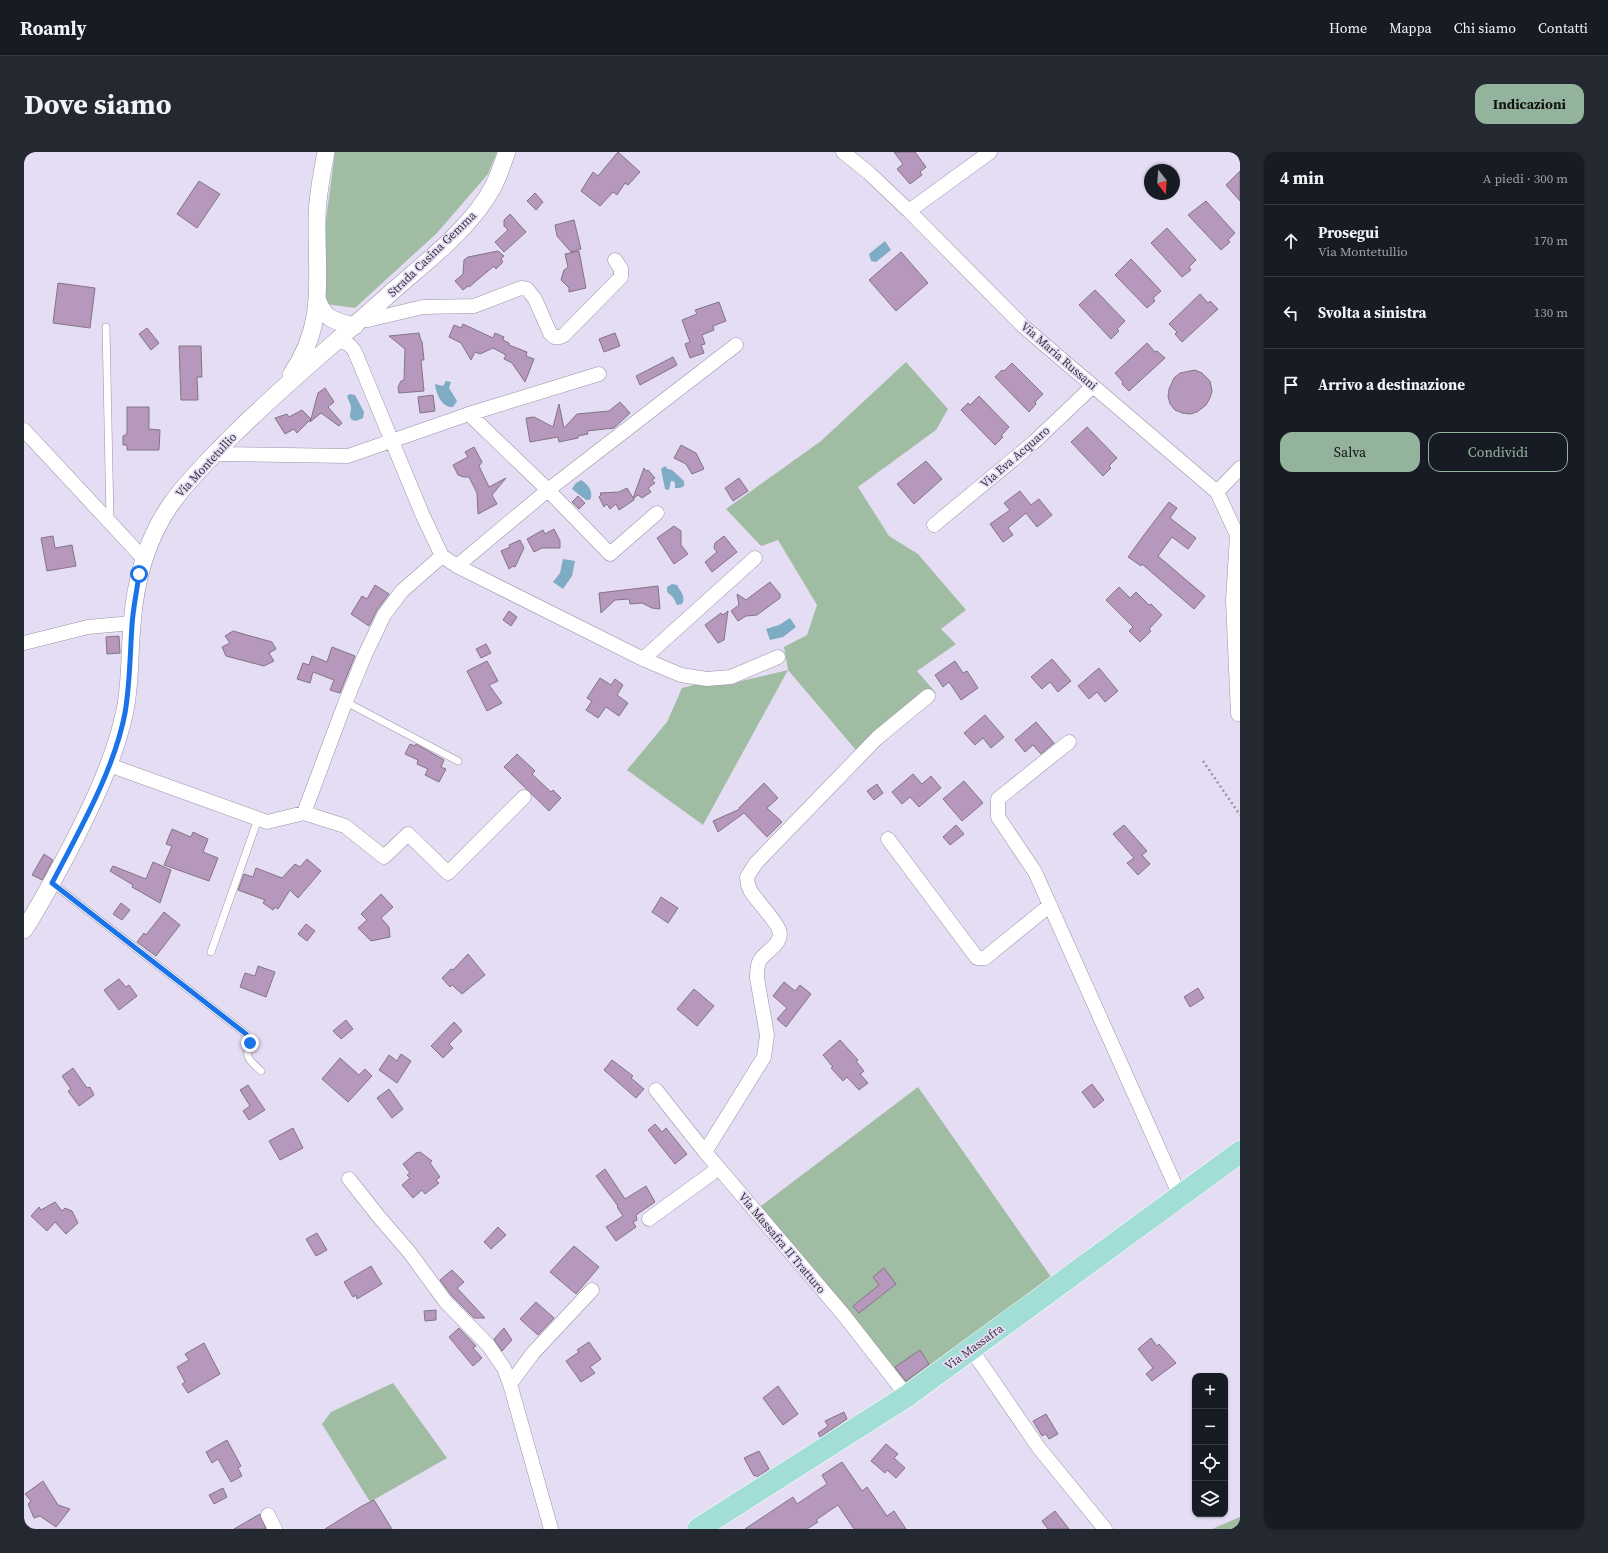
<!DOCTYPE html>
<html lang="it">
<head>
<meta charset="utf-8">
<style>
	:root { --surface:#171b24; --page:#242831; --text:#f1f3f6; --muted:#9ea1a6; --line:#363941; --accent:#94b39c }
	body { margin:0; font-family:"Source Serif 4",serif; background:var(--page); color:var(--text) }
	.controls { position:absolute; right:12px; bottom:12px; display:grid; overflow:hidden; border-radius:8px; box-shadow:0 1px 3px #0004 }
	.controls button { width:36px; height:36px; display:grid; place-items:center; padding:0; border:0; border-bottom:1px solid var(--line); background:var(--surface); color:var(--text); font:20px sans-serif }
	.compass { position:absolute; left:1120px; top:12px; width:36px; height:36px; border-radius:50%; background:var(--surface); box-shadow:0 1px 3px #0004; rotate:163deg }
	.stop { position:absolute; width:12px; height:12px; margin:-9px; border:3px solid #1a73e8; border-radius:50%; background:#fff }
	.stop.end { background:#1a73e8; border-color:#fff; box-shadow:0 1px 4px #0008 }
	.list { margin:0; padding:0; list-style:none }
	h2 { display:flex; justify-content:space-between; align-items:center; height:52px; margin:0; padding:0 16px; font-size:17px }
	h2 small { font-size:13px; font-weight:400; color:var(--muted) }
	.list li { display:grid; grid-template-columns:26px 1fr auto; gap:12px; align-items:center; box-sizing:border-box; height:72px; padding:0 16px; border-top:1px solid var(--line) }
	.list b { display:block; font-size:15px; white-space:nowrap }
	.list p { margin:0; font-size:13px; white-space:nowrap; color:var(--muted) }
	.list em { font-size:13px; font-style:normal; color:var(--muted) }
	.actions { display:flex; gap:8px; padding:12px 16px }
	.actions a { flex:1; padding:9px 0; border:1px solid var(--accent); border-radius:12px; text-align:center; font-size:14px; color:var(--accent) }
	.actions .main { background:var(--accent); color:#111 }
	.icon { flex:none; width:22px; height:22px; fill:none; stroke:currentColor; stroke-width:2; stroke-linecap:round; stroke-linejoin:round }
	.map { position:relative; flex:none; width:1216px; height:1377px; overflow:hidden; border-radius:12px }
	header { display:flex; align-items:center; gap:24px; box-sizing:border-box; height:56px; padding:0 20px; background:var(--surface); border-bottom:1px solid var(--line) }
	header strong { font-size:19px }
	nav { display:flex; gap:22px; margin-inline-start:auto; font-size:14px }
	.intro { display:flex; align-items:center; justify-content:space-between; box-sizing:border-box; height:96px; padding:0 24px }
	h1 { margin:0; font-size:28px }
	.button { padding:10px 18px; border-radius:12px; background:var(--accent); color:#111; font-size:14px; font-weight:700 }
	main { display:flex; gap:24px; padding:0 24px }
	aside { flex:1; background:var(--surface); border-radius:12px; box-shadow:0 1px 3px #0004 }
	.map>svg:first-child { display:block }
	.green { fill:#a0bda3 }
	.water { fill:#7eacc4 }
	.building { fill:#b598bb; stroke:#847486 }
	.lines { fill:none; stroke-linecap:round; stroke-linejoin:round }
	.service-casing { stroke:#9991a6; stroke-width:8 }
	.minor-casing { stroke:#9991a6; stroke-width:15 }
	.tertiary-casing { stroke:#9991a6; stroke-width:18 }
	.primary-casing { stroke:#fff; stroke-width:23 }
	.path { stroke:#9892a3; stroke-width:2.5; stroke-dasharray:2 3; stroke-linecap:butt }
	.service { stroke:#fff; stroke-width:7 }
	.minor { stroke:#fff; stroke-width:14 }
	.tertiary { stroke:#fff; stroke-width:17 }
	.primary { stroke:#a2ddd6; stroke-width:22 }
	.route { stroke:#1a73e8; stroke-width:5 }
	.labels { text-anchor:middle; stroke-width:3.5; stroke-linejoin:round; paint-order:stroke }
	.street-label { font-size:12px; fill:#38353e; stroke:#e5ddf4 }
</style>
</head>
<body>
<header>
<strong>Roamly</strong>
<nav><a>Home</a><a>Mappa</a><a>Chi siamo</a><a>Contatti</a></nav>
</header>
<div class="intro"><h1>Dove siamo</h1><a class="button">Indicazioni</a></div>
<main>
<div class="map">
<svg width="1216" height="1377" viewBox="0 0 1216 1377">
	<rect width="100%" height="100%" fill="#e5ddf4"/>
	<path class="green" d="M311,0H473L464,22L413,81L331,156L302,152L298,98Z
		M882,210L924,257L912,278L834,335L865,384L894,402L942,458L917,477L932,492L893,519L912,541L837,604L764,518L760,495L783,483L793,453L754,388L737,394L702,357L797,289Z
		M764,518L679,673L603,618L643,570L658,536L670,533L709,531Z
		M894,935L1032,1132L882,1237L737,1054Z
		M369,1231L423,1306L346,1350L298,1272L307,1260Z
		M1216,1365V1377H1188Z"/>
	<path class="water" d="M861,89L867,98L852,110L847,109L845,102Z
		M422,229L427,230L425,236L433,249L429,255C418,256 412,242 411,232L419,234Z
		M326,242L331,243L340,260L339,266C334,269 326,271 326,263C326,261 327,259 327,256C327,252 324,248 323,244Z
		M641,314L644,317L648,318L660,329V334L656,336H651V331L649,329H647L645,338L641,337L637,317Z
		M557,328C564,332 570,340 566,348H562L548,337L551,332Z
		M539,407L551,409L548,424L539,437L529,430L536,421Z
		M648,432L653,433C657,440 662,445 658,452L653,453L649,445L643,440V435Z
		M766,466L772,475L759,485L746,488L742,477L755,473Z"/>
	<path class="building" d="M594,0L616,20L604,33L601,31L593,43L589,40L576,54L557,39L569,20L574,24Z
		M870,0H891L902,15L896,20L898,23L886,32L873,17L879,12Z
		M1216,19V49L1202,33Z
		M175,29L196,42L173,76L153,62Z
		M511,41L519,50L512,58L503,49Z
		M1182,49L1211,81L1204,88L1206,90L1197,98L1164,63Z
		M486,62L502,80L480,100L471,90L484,78L480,74V68Z
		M550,68L557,97L547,100L533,84L531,73Z
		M1143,76L1172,108L1165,115L1167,118L1158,125L1127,91Z
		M474,99L480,104L477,107L479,110L472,117L470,114L445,135L444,134L439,138L431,129L439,122L440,108L444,105Z
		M555,99L562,136L545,140V136L537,128L540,118L544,115L541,102Z
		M877,100L904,131L872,159L845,128Z
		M1107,107L1137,139L1129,146L1131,149L1123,156L1091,123Z
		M34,131L71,136L66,176L29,171Z
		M1071,138L1101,169L1093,177L1095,179L1087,187L1055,153Z
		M1176,142L1184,151L1186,149L1194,157L1158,190L1151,182L1153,180L1145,172Z
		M695,150L702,169L689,174L690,178L678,183L681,192L677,193L680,201L666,206L661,192L666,190L658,168L673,162L671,158Z
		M439,172L469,186L471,181L480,185L479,188L485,191V193L503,200L502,204L510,207L501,230L488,211L480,207L482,203L469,196L456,202L451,200L447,208L437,191L425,185L430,173L437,176Z
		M123,176L135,191L127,198L115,182Z
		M395,181L397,189H398L400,208H397L400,239L375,241L374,235L377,229L380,228L381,197L365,184Z
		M591,181L596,194L580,200L575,187Z
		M1123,191L1131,200L1133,199L1141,206L1105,239L1098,232L1099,230L1091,221Z
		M155,194H177L178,225H173L174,248H157Z
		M649,205L653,213L616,233L612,224Z
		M988,211L1019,242L1011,250L1012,252L1005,260L971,225L978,218L980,219Z
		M1171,218L1178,221L1186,229L1188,239L1186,246L1182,253L1173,260L1166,262L1158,261L1151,258L1146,252L1144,244L1145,237L1150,226L1156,221Z
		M301,236L310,250L304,255L318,271L315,274L297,261L286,270L287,267L273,281L270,277L261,282L251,266L263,262L265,265L278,258L287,267L294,241Z
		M409,243L411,259L396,261L394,245Z
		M955,244L985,275L977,284L979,285L971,293L937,258L944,251L946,253Z
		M596,250L606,261L590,276L563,279L564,282L554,284V286L535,290L534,285L506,290L502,266L510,265L529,275L535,252L540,276L553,262L585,259Z
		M103,255H125V277L136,278L135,298H103V293H99V284L103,282Z
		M1063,275L1093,306L1085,314L1087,316L1079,324L1047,290Z
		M657,293L672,301L680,317L668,322L662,312L650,306Z
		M450,295L458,310L455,314L465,335L482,326L468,343L473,352L454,362L453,341L445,325H440L434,323L429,313L444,305L441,300Z
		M902,309L918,327L890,352L873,332Z
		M620,316L622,319L624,318L631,326L628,328L631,331L624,336L627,340L618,346L614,343L610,346V348L595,358L592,352L586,357L583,352L580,355L575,345L577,343L576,341L595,340L603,336L609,346Z
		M715,326L724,339L709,349L701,336Z
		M996,339L1007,353L1015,347L1028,363L1013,375L1002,361L984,376L989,383L979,390L966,372L986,358L980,351Z
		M554,344L561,351L555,357L548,350Z
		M1145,350L1153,356L1146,366L1172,386L1164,397L1148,385L1134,404L1181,444L1170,457L1118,412L1117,414L1104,405L1120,383Z
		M650,374L657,379V393L664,402L650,412L633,386Z
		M530,377L536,389V396H518L510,400L503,387L519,378L521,382Z
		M29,384L31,396L48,393L52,414L23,419L17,386Z
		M700,384L713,400L688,420L681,410L693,400L690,396L691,391Z
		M496,388L500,396L491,415L489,414L485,417L477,399L486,395L485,393Z
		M746,430L756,442V446L733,463L722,464L714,469L707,459L715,453L713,442L722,448Z
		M351,433L365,442L353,458L345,474L327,462L338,444L343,447Z
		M634,434L636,457L628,456L618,451L606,452L605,447L591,448L577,461L575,441Z
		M1095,435L1106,446L1112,440L1125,453L1127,452L1138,463L1125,477L1127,479L1116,490L1105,479L1109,475L1082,448Z
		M485,459L493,465L487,474L479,468Z
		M704,459L700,488L694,491L681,473L697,461L699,463Z
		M209,479L248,490L252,497L245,501L250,509L240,514L202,504L198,495L206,491L201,484Z
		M95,484L96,501L83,502L82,485Z
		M462,492L467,501L457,506L452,497Z
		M308,495L331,504L316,541L306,538L310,528L289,520L286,531L273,527L279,511L285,513L288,504L303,510Z
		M1028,507L1047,529L1034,540L1026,530L1018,537L1007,525Z
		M463,509L474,529L465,533L478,551L463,559L443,519Z
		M931,509L939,521L943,519L954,536L937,548L925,530L919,535L911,523Z
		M1075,516L1094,539L1081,550L1073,540L1065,547L1054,534Z
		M576,526L587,533L591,527L599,533L593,543L604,551L595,564L582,555L574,566L562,558L568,549L563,546Z
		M961,563L980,585L967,596L959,586L951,593L940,581Z
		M1012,570L1030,591L1017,602L1009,593L1001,600L991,588Z
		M386,592L391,594L392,592L420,608L417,615L422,617L415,630L401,623L404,617L393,612L394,608L381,602Z
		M493,602L511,619L508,622L527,640L529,638L537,646L525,659L480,615Z
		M889,622L898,632L907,624L917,636L895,655L886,645L878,652L868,640Z
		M940,629L959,651L938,669L919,647Z
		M740,631L754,646L743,656L758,670L743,685L720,661L694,680L689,669L716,657L715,656Z
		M853,632L859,641L850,648L843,639Z
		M932,673L940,682L926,693L919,685Z
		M1100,673L1123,699L1118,703L1126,712L1114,723L1103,711L1110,706L1089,682Z
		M148,677L167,685L169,680L184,687L179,700L194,706L185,729L140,713L148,694L142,692Z
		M20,702L29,708L18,728L8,723Z
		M283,707L297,719L274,746L266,738L254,757L251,755L249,758L239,751L241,748L214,738L220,722L229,725L232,716L258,726L271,712L276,715Z
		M129,710L147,718L136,751L108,735L109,733L86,719L89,714L122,727Z
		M357,742L369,755L357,766L365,775L366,785L347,789L334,776L343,768L337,762Z
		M637,745L654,756L644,771L628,760Z
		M97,751L106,758L98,768L89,762Z
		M140,760L156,773L132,804L113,790L120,781L122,783Z
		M282,772L291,779L283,789L274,782Z
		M444,802L461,823L438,842L428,833L426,835L418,826L427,817L429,818Z
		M234,814L251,820L242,845L216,835L221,821L231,824Z
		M95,827L102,835L105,833L113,844L95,858L80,838Z
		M760,830L771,839L776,833L787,842L762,875L753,867L763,856L749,844Z
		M1174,836L1180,846L1166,855L1160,845Z
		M670,837L690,854L673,874L653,857Z
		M322,868L329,877L317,887L309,879Z
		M430,870L438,879L425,892L429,896L419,906L407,894Z
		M816,888L834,908L832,909L840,919L836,922L844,931L835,938L823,925L819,929L807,916L809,915L799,903Z
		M377,902L387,909L373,931L355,918L365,903L373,909Z
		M316,906L335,923L341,917L348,924L324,950L298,927Z
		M588,908L609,924L607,926L620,937L612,946L580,918Z
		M49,916L63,936L66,935L70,943L55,954L44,939L47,937L38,924Z
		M1068,932L1080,948L1070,956L1058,940Z
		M224,933L241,958L225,968L219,959L226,954L216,938Z
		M365,937L379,957L368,966L353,946Z
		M631,972L638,980L642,976L663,1002L651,1012L624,978Z
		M269,976L279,996L256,1008L245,989Z
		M396,1000L408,1009L406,1011L416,1025L412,1028L415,1031L401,1042L398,1038L389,1046L378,1033L386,1026L383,1023L386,1021L379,1012L392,1001Z
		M581,1017L601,1047L622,1034L631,1050L612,1063L613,1068L609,1070L612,1075L592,1089L582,1075L599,1064L593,1055L594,1054L572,1024Z
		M31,1050L38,1059L41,1056L48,1059L54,1071L42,1082L31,1070L23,1079L7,1064L15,1055L17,1058Z
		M474,1075L482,1083L467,1097L460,1090Z
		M293,1081L303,1098L292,1104L282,1087Z
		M550,1094L575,1115L552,1142L526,1120Z
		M347,1114L358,1132L333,1147L332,1143L329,1145L320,1130Z
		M860,1116L872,1132L835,1161L829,1154L855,1133L849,1125Z
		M428,1118L440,1130L433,1136L461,1166H450L428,1144L416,1128Z
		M512,1150L530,1166L514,1183L496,1167Z
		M412,1158V1168L401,1169L400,1159Z
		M435,1176L452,1194L449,1196L458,1206L449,1214L425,1185Z
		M480,1176L488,1188L478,1199L470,1187Z
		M1127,1186L1133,1194L1135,1192L1152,1211L1128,1229L1122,1222L1129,1216L1114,1197Z
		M565,1190L577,1207L566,1215L571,1221L557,1230L542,1209L555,1200L553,1198Z
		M180,1191L196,1222L164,1241L158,1232L161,1230L153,1215L165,1208L161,1202Z
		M896,1198L905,1212L882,1229L871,1215Z
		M754,1234L774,1262L759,1273L739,1246Z
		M820,1260L823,1267L796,1285L794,1281L804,1274L801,1269Z
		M1022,1262L1034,1282L1025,1287L1022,1282L1018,1284L1009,1269Z
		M203,1288L217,1314L214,1316L218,1324L207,1330L194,1307L188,1311L182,1300Z
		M862,1292L874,1302L870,1306L881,1316L872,1326L863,1318L861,1321L847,1309Z
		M735,1299L745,1317L733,1325L732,1323L730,1324L720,1306Z
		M818,1310L838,1339L843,1335L863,1364L870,1359L882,1377H830L814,1353L792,1368L794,1370L783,1377H721L769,1345L773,1352L803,1332L798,1323Z
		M19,1329L34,1353L46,1357L32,1375L16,1364L10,1366L4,1352L7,1349L1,1342Z
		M199,1336L203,1345L190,1352L185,1343Z
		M350,1348L368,1377H301L338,1354Z
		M1031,1359L1045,1377H1024L1018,1369Z
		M236,1362L242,1377H210Z"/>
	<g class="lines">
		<defs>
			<path id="service" d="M82,175L86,367
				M322,550L434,609
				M28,731L222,882L226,891C220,907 226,908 237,919
				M187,800L234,667"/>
			<path id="minor" d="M819,0L845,21L885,59L1000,175L1193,340L1213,383L1209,449L1214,562
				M885,59L966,0
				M338,168H344L399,155L450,154L497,136L503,137L511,147L526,181L530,185H536L540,183L597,125V117L591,108
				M313,190C323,190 326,192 331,200L399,364L418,404L433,414L619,507L657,523L683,527L707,525L754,505
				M445,262L524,338L586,402L633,361
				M0,278L119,406
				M191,302L324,304L445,262L575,222
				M1193,340L1216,316
				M910,373L1009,291L1069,234
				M433,414L524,338L712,193
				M0,491L64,475L108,471
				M619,507L731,406
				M1045,590L974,647V665L1011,720L1156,1044
				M85,613L243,670L280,661L321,674L360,705L384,682L424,721L500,645
				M280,661L320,554L340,505L360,463L378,439L418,404
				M864,687L953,806H961L1026,753
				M632,938L681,1000L819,1162L883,1244
				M681,1000L740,905L743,883L733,826C733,820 733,813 736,808C742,799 760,791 755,778C754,772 732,747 727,740L724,733L723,725L732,711L853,586L904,544
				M325,1027L355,1065L386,1101L421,1149L464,1193L480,1216L486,1232L527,1377
				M625,1067L695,1016
				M947,1197L1015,1296L1081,1377
				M486,1232L509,1201L568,1138
				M244,1363L251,1377"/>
			<path id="tertiary" d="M293,146C299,167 312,170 331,174
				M267,223C303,170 292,126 293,67C293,44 298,22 302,0
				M0,778C19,748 35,718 51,687C71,647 90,607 100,563C107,534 105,503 108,473C111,429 122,388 147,352C163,329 184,309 204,288C257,235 315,188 370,138C404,108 447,76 469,35C475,24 478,12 483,0"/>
			<path id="primary" d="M674,1377L883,1244L1216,1000"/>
		</defs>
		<use href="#service" class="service-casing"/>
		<use href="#minor" class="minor-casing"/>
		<use href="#tertiary" class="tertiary-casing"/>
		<use href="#primary" class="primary-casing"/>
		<path class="path" d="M1179,609L1216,663"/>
		<use href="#service" class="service"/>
		<use href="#minor" class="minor"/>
		<use href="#tertiary" class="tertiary"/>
		<use href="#primary" class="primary"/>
	</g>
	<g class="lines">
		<path class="route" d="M115,422C113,439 109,456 108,473C106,502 106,532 101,561C90,619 55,679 28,731L222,882L226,891"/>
	</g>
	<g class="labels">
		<g class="street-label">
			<text transform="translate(408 102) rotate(-44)" y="4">Strada Casina Gemma</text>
			<text transform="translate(1035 204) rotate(41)" y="4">Via Maria Russani</text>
			<text transform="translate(991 305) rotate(-41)" y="4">Via Eva Acquaro</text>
			<text transform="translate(182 313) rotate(-47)" y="4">Via Montetullio</text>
			<text transform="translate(758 1091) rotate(50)" y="4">Via Massafra II Tratturo</text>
			<text transform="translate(950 1195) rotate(-36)" y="4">Via Massafra</text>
		</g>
	</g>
</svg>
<div class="controls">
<button>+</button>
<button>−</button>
<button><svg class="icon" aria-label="locate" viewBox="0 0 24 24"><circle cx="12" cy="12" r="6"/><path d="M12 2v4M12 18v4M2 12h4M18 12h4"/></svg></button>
<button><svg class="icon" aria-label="layers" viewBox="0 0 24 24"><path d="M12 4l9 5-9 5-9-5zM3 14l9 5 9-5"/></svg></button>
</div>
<svg class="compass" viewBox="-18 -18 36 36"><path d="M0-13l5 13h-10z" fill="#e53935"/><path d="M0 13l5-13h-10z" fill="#9ea1a6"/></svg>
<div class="stop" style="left:115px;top:422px"></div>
<div class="stop end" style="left:226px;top:891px"></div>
</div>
<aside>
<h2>4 min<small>A piedi · 300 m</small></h2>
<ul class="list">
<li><svg class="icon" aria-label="ahead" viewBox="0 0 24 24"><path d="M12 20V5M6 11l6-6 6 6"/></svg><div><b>Prosegui</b><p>Via Montetullio</p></div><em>170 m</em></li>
<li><svg class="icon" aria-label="left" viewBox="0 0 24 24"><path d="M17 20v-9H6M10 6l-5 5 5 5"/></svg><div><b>Svolta a sinistra</b></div><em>130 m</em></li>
<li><svg class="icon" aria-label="arrive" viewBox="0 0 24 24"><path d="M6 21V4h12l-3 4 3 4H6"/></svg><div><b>Arrivo a destinazione</b></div></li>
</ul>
<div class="actions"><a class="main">Salva</a><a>Condividi</a></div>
</aside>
</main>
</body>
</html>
